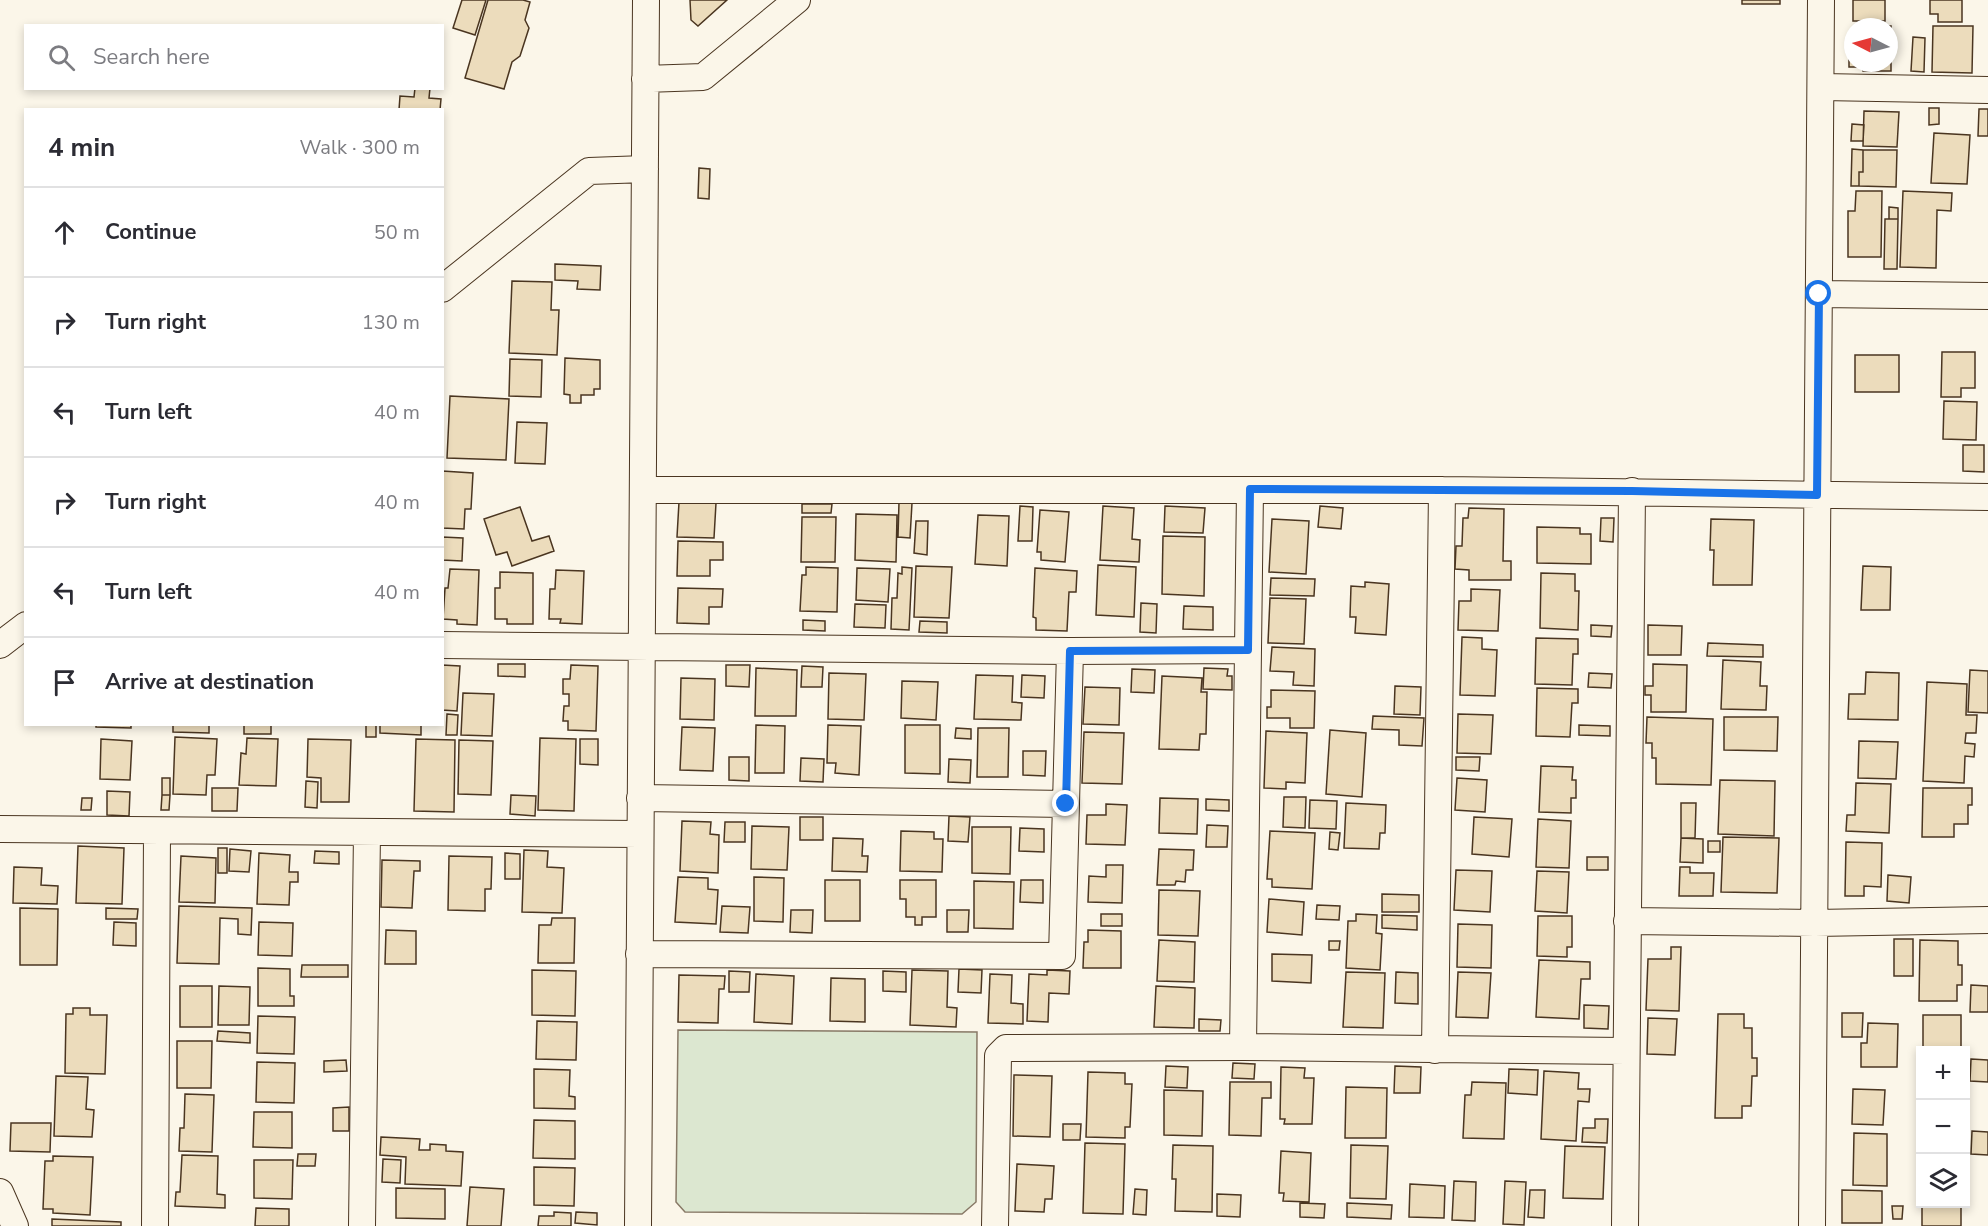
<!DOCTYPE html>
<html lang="en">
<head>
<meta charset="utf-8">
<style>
	:root { --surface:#fff; --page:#f2f2f3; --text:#2b2b33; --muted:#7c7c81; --line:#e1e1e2 }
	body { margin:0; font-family:"Nunito Sans",sans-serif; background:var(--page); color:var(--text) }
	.controls { position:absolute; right:18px; bottom:18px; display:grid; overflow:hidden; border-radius:0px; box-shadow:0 3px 9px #0003 }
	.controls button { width:54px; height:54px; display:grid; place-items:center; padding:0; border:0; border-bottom:2px solid var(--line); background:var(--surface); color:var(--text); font:30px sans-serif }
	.compass { position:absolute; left:1844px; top:18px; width:54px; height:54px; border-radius:50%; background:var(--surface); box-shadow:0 3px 9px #0003; rotate:276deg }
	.stop { position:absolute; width:18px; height:18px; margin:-14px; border:4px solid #1a73e8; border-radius:50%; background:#fff }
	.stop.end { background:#1a73e8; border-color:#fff; box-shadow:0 2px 6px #0008 }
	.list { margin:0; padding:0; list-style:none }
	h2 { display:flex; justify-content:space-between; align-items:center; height:78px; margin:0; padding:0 24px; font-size:26px }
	h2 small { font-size:20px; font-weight:400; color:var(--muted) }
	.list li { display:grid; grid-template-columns:39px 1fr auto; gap:18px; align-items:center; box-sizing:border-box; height:90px; padding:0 24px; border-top:2px solid var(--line) }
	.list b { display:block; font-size:22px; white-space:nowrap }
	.list em { font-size:20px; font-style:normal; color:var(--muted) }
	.icon { flex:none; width:33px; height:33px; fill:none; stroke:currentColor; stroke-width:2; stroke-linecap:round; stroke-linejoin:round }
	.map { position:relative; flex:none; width:1988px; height:1226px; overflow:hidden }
	.search { position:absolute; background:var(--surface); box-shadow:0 3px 9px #0003; left:24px; top:24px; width:420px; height:66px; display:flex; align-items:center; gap:15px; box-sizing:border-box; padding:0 21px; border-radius:0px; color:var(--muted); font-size:22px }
	.panel { position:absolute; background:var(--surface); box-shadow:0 3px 9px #0003; left:24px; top:108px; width:420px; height:618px; border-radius:0px }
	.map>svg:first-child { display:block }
	.green { fill:#dce7d0; stroke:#887966; stroke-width:1.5 }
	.building { fill:#ecdcbc; stroke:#4a3520; stroke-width:1.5 }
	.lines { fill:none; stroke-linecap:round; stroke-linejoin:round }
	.minor-casing { stroke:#4a3520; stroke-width:28 }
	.minor { stroke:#fbf6e9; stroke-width:26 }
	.route { stroke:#1a73e8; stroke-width:8 }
</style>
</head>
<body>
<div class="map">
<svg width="1988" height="1226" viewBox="0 0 1988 1226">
	<rect width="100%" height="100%" fill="#fbf6e9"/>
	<path class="green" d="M678,1030L977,1032L976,1202L962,1214L685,1212L676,1202Z"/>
	<path class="building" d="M462,0H486L475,35L453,28Z
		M488,0H523L530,2L525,20L529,28L520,56L512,62L504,89L465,78Z
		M690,0H727L698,26L691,20Z
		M1742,0H1780V4H1742Z
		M1853,0H1885V21H1853Z
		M1930,0H1962V22H1938V14H1930Z
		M1855,26H1891V71H1863V67H1849V41H1853V63H1889V27Z
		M1933,26H1973L1972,73L1932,72Z
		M1913,37L1925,38L1924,72L1911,71Z
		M415,88H430L429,98L441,99L440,110H399L400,96L414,97Z
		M1929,108H1939V124L1929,125Z
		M1979,109H1988V136H1978Z
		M1864,111L1899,112L1897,147L1863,146Z
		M1852,124L1864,125L1863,141H1851Z
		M1934,133L1970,135L1967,184L1931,183Z
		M1852,149L1863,150V172H1859V186H1851Z
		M1863,150H1897L1896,187L1859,186V172H1863Z
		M699,168L710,169L709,199L698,198Z
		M1856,191H1882L1881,257H1848V211H1855Z
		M1903,191L1952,193L1951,211L1937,210L1936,268L1900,267Z
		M1889,207L1898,208V219H1889Z
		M1885,219H1898L1897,269H1884Z
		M555,264L601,266L600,290L577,289L578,281L555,280Z
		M512,281L552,282L551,310H559L557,355L509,353Z
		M1942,352H1975V388H1961V397H1941Z
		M1855,355H1899V392H1855Z
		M565,358L600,360V389H594V395H581V403H570V395L564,394Z
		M510,359L542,360L541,397L509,396Z
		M450,396L509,399L506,460L447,458Z
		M1944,401L1977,402L1976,440L1943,439Z
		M517,422L547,423L545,464L515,463Z
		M1963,445H1984V472L1963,471Z
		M442,471L473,473L471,509H465L464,529L442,528Z
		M679,502L716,503L714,538L677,537Z
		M899,502L912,503L910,538L898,537Z
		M802,504H832L831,513H802Z
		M1020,506L1033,507L1032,541H1018Z
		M1103,506L1134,508L1132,539L1140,540L1139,562L1100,560Z
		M1165,506L1205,508L1203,533L1164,532Z
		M1320,506L1343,508L1341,529L1318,527Z
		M520,507L532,541L549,536L554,551L512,566L507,552L496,555L484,519Z
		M1469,508L1504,509L1503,561H1511V580H1469V570L1455,569L1456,546H1462L1463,518H1468Z
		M1040,510L1069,512L1065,562L1041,560V552H1037Z
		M856,514L897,515L896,562L855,560Z
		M978,515L1009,516L1007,566L975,564Z
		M802,517H836L835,562H801Z
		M1601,518H1614L1613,542L1600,541Z
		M1272,519L1309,521L1306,574L1269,572Z
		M1711,519L1754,520L1752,585H1713L1714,550H1710Z
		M916,521H928L927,555L914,553Z
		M1537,527L1580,528V534H1591V564L1537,563Z
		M1163,536L1205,537L1204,596L1162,594Z
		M442,537L463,538L462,561L442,560Z
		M678,541L723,542V560H710V576H677Z
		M1098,565L1136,567L1134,617L1096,615Z
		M916,566L952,567L949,618L914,617Z
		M1863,566L1891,567L1890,610H1861Z
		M806,567L838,568L837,612L800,611L802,575H806Z
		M902,567L912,568L909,630L891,629L892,598H897L898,573L902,574Z
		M857,568L890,569L888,602L856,600Z
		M1035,568L1077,571L1076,592H1069L1067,631L1036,630V618L1033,617Z
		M450,569L479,570L477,625L457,624V620L443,619L445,588H448Z
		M556,570L584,571L582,624L560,623L561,619H549L550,589H555Z
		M500,572L533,573V624H507V619H495V588H500Z
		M1541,573L1575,574V591H1579L1578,630L1540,628Z
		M1271,578L1315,579L1314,596L1270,595Z
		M1365,582L1389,584L1386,635L1355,633L1356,617H1350L1351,586L1365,587Z
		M678,588L723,589L722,607H709V624L677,623Z
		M1471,589L1500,590L1498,631L1458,630L1459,601H1471Z
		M1270,598L1306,599L1304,644L1268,643Z
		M1141,603L1157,604L1156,633L1140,632Z
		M855,604L886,605L885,628L854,627Z
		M1184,606L1213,607V630L1183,629Z
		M803,620L825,621V631L803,630Z
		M920,621L947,622V633L919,632Z
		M1591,625L1612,626L1611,637L1591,636Z
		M1648,625L1682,626L1681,655H1648Z
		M1462,637L1482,638V649L1497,650L1495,696L1460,695Z
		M1536,638L1578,639V654H1573L1572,685L1535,684Z
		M1708,643L1763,645V657L1707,656Z
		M1272,647L1315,649L1314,686L1293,685L1294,672L1270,671Z
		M1723,660L1761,662L1760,686H1767L1766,710L1721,709Z
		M498,664H525V677L498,676Z
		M1653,664L1687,665L1686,712H1651V695H1645V686H1653Z
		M442,665L460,666L457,711L442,710Z
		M571,665L598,666L596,731L568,730V721H563L564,706H569V694H563V679H570Z
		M726,665H750L749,687L726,686Z
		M802,666L823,667L822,687H801Z
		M756,668L797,670L796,716H755Z
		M1204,668L1228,669L1227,676H1232V690L1203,689Z
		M1132,669L1155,670L1154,693L1131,692Z
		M1970,670L1988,671V713L1968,712Z
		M1866,672L1899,673L1898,720L1848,719L1849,694H1865Z
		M829,673L866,674L864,720L828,719Z
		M1589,673L1612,674L1611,688L1588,687Z
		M976,675L1013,676L1012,702L1022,703L1021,720L974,719Z
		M1022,675L1045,676L1044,698L1021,697Z
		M1162,676L1202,678L1201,692H1207L1206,734H1200L1199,750L1159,749Z
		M681,678L715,679L714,720L680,719Z
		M902,681L938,682L936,720L901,718Z
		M1927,682L1967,684L1966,715H1977L1976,733H1966L1965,743L1975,744L1974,757L1965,756L1964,783L1923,781Z
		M1395,686L1421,687L1420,715L1394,714Z
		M1085,687L1120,688L1119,725L1083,724Z
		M1537,688L1578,689V703H1572L1570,737L1536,736Z
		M1271,690L1315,691L1314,728H1290V718H1267V707H1271Z
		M463,693L494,694L492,736L461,735Z
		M447,714L458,715L457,735H446Z
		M1458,714L1493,715L1491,754L1457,753Z
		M1373,716L1424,718L1422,746L1399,745V730L1372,729Z
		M1647,717L1713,719L1711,785L1656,784V758H1652V743H1646Z
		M1724,717H1778L1777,751L1724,750Z
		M96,724H131V728L96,727Z
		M173,724H209V733L173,732Z
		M244,724H271V734H244Z
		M366,724H376V737H366Z
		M380,724H421V735L380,733Z
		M756,725L785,726L784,773H755Z
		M828,725L861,726L859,775L835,773L836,763H827Z
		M905,725H940V774L905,773Z
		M1579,725L1610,726V736L1579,735Z
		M682,727L715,728L713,771L680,770Z
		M956,728L971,729V739L955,738Z
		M978,728H1009L1008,777H977Z
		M1330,730L1366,733L1362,797L1326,794Z
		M1266,731L1307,733L1305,783L1286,782V789L1264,788Z
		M1084,732L1124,733L1122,784L1082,783Z
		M175,737L217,739L215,775H207L206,795L173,794Z
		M247,738L278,739L276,786L239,785L241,753L246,754Z
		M540,738L576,739L574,811L538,810Z
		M101,739L132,741L130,780L100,779Z
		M308,739L351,740L349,802H321V778L307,777Z
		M416,739L455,740L454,812L414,811Z
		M580,739H598V765L580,764Z
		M459,740L493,741L491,795L458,794Z
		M1859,741L1898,742L1896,779L1858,778Z
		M1023,751H1046L1045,776L1023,775Z
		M729,757H749V781L729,780Z
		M1456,757H1480L1479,771L1456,770Z
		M801,758L824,759L823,782L800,781Z
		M949,759L971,760L970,783L948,782Z
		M1541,766L1573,767L1572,780H1576V798H1571V813L1539,812Z
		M162,778H170V795H162Z
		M1457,778L1487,780L1485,812L1455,810Z
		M1720,780L1775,781L1774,836L1718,834Z
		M306,781L318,782L317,808L305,807Z
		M1856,783L1891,784L1889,833L1846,831L1847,815H1855Z
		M212,788H238L237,811H212Z
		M1923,788H1972V805H1968V824H1954V837H1922Z
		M107,791L130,792L129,816L107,815Z
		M162,795H170L169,810H161Z
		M511,795L536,796L535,816L510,814Z
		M1284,797H1306L1305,828L1283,827Z
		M82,798H92L91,810H81Z
		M1160,798L1198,799L1197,834L1159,833Z
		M1206,799L1229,800V811L1206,810Z
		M1310,800L1337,801L1336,829L1309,828Z
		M1346,803L1386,805L1385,833H1380L1379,849L1344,848Z
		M1681,803H1696L1695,838H1681Z
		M1106,804L1127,805L1125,845L1086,844L1087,815H1106Z
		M949,816L970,817L968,842L948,841Z
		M800,817H823V840H800Z
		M1474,817L1512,819L1509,857L1472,854Z
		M1538,819L1571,821L1569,868L1536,867Z
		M682,821L711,822L710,834L719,835L718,873L680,871Z
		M725,822H745V842H724Z
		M1207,825L1228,826L1227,847H1206Z
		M752,826L789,827L787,870L751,869Z
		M972,827H1011L1010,874L972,873Z
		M1020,828L1044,829V852L1019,851Z
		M901,831L934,832V839H943L942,872L900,871Z
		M1270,831L1315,833L1312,889L1272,887V879H1267Z
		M1330,832L1340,833L1338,850L1329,849Z
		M1723,837L1779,838L1777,893L1721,892Z
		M833,838L863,839L862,856H868L867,872L832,871Z
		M1681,838L1703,839V863L1680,862Z
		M1708,841H1720V852H1708Z
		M1846,842L1882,843L1881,887L1864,886V896H1845Z
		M78,846L124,848L122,904L76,903Z
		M218,848H227V873H218Z
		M230,849L251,851L249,872L229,871Z
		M1159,849L1194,850L1193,870H1186L1185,882L1176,881L1175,885H1157Z
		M524,850L548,851L547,867L564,868L562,913L522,912Z
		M315,851L339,852V864L314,863Z
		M259,853L290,855L289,872H298V882H290L289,905L257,904Z
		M505,853L520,854V879H505Z
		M181,856L216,858L215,903L179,902Z
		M449,856L492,857L491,889H485V911L448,910Z
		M1587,857H1608V870H1587Z
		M382,860L420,861V871H414L412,908L381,907Z
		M1106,865H1123L1122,903L1088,902L1089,876L1106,877Z
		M14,867L42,868L41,885L58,886L57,904L13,903Z
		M1680,867H1690V873H1714L1713,896H1679Z
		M1456,870L1492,871L1490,912L1454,910Z
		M1537,871L1569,872L1567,913L1535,911Z
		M1888,875L1911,877L1909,903L1887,901Z
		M678,877L708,878V889L718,890L716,924L675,922Z
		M754,877L784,878L783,922L754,921Z
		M825,880H860V921H825Z
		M900,880H936V917H922V925H915V917H906V899H900Z
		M1021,880H1043V903L1020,902Z
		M974,881L1014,882L1013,929L974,928Z
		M1159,890L1200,891L1198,936L1158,935Z
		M1382,894L1419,895V912H1382Z
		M1269,899L1304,902L1302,935L1267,932Z
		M1317,905L1340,906L1339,920L1316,919Z
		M179,906L252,908L251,935L238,934V919L220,918L219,964L177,963Z
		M722,906L750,907L748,933L720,932Z
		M20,908L58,909L57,965H20Z
		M106,908L138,909L137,919H106Z
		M791,910H813L812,933L790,932Z
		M947,910H969L968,932H947Z
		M1101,914H1122V926H1101Z
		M1356,914L1377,915L1376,933L1382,934L1380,970L1346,968L1348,921H1356Z
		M1382,915L1417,916V930L1382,928Z
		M1538,916H1572V947H1567V957L1537,956Z
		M552,918H575L574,963H538L539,925H551Z
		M114,922L136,923V946L113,945Z
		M259,922L293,923L292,956L258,955Z
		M1458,924L1492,925L1491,968L1457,967Z
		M386,930L416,931V964H385Z
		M1088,930L1121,931V968H1083L1084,942H1088Z
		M1894,939H1913V976H1894Z
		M1159,940L1195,942L1194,982L1157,981Z
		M1920,940L1958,941V965H1962V985H1957V1001H1919Z
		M1329,941H1340L1339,950H1329Z
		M1671,947H1681L1679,1011L1646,1010L1648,959H1671Z
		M1272,954L1312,955L1311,983L1272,981Z
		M1539,960L1590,962V979H1581L1579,1019L1536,1017Z
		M302,965H348V977H301Z
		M258,968L290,969V996H294V1006H258Z
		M959,969L982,970L981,993L958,992Z
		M532,970L576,971L575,1016L532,1015Z
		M912,970L948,971L947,1007L957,1008L956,1027L910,1025Z
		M1047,970L1070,971L1069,994L1049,993L1048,1022L1027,1021L1029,974L1047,975Z
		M729,971L750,972L749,992H729Z
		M883,971L906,972V992L883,991Z
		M1346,972L1385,973L1383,1028L1343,1027Z
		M1396,972L1418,973V1004L1395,1003Z
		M1458,972L1491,973L1488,1018L1456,1017Z
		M756,974L794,976L792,1024L754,1022Z
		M990,974L1012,975L1011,1003L1023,1004V1024L988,1023Z
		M679,975L725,976L724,989H719L718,1023L678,1022Z
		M831,978L865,979V1022L830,1021Z
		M1971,985L1988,986V1012H1970Z
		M180,986H212V1027H180Z
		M219,986L250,987L249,1025H218Z
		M1156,986L1195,988L1194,1028L1154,1027Z
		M1584,1005L1609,1006L1608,1029L1584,1028Z
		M73,1008H90V1015H107L105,1074L65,1073L66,1014H73Z
		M1842,1013H1863L1862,1037H1842Z
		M1718,1014H1744V1028H1752V1058H1757V1076H1752L1751,1106H1742V1118H1715Z
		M1923,1015H1961V1050H1923Z
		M258,1016L295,1017L294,1054L257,1053Z
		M1648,1018L1677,1019L1675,1055L1647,1054Z
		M1199,1019L1221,1020L1220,1031H1199Z
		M537,1021L577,1022L576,1060L536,1059Z
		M1868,1023L1898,1024L1897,1067H1861V1043H1867Z
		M218,1031L250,1033V1043L217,1041Z
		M177,1041H212L211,1088H177Z
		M1971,1059L1988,1060V1082L1970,1081Z
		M346,1060L347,1071L324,1072V1061Z
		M257,1062L295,1063L294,1103L256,1102Z
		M1233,1063L1255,1064L1254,1079L1232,1078Z
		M1166,1066L1188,1067L1187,1088L1165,1087Z
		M1395,1066L1421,1067L1420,1093H1394Z
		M1281,1067L1305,1068L1304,1078H1314L1312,1124H1284L1285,1119H1280Z
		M534,1069L570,1070L569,1096L575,1097V1109L534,1108Z
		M1509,1069L1538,1070L1537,1095L1508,1093Z
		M1544,1071L1579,1073L1578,1089H1590L1589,1102L1578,1101L1576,1141L1541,1139Z
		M1088,1072L1125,1073V1084H1132L1130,1127H1125V1138L1086,1137Z
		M1014,1075L1052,1076L1050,1137L1013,1136Z
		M56,1076L88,1077L86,1109L94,1110L92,1137L54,1136Z
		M1230,1082H1271V1098H1262L1261,1136L1229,1135Z
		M1472,1082L1506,1083L1504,1139L1463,1138L1465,1095H1471Z
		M1346,1087L1387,1088L1386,1138H1345Z
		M1853,1089L1885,1090L1883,1125L1852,1124Z
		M1164,1090L1203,1091L1202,1136L1164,1135Z
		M185,1094L214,1095L212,1152L179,1151L180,1128H184Z
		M349,1107V1131H333V1108Z
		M254,1112H292V1148L253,1147Z
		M1595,1119H1608L1607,1143L1582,1142L1583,1128H1595Z
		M534,1120L575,1121V1159L533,1158Z
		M11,1123H51L50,1152L10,1151Z
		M1063,1124H1081L1080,1140H1063Z
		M1972,1131L1988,1132V1155L1971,1154Z
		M1854,1133L1887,1134V1186L1853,1185Z
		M381,1137L420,1139L419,1150H430V1144L446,1145V1151L463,1152L461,1186L405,1184L406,1157L380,1155Z
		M1085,1143L1125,1144L1123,1214L1083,1213Z
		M1173,1145L1213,1146L1212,1212L1175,1211L1176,1179H1172Z
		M1351,1145L1388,1146L1386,1199L1350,1198Z
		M1565,1146L1605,1147L1603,1199L1563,1198Z
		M1281,1151L1311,1153L1309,1202L1283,1201L1284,1193H1279Z
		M298,1154H316L315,1166H297Z
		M182,1155L218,1156L217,1194L225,1195V1208L175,1206L176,1192H180Z
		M53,1156L93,1157L90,1215L53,1213V1209H43L45,1161H53Z
		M383,1159L401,1160L400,1183L382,1182Z
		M254,1160H293L292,1199L254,1198Z
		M1017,1164L1054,1166L1052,1199H1045L1044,1212L1015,1211Z
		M534,1167L575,1168L574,1206L534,1205Z
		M1454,1181L1476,1182L1475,1221L1452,1220Z
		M1505,1181L1526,1182L1524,1225L1503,1224Z
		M1410,1184L1445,1186L1444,1218L1409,1217Z
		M470,1187L504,1189L501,1226H467Z
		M396,1188L445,1189V1219L396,1218Z
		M1135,1189L1147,1190L1146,1215L1133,1214Z
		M1530,1190H1545L1544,1218L1528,1217Z
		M1842,1190L1882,1191V1223H1842Z
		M1217,1194L1241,1195L1240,1217L1217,1216Z
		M1300,1203L1325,1204L1324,1218L1300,1217Z
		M1347,1203L1392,1205L1391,1219L1347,1217Z
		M1922,1204L1961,1205V1226H1922Z
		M1892,1206H1903L1902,1219H1893Z
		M256,1208L289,1209V1226H255Z
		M554,1212L571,1213V1226H538L539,1216H554Z
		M576,1212L597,1213V1225L575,1223Z
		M52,1219L121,1222V1226H52Z"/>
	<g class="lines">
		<defs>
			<path id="minor" d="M645,79L703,77L797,0
				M1822,87L1988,90
				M442,289L589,171L645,169
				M1819,294L1988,296
				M643,490H1442L1988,497
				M0,645L26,625
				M442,645L1070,651L1248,650
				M640,798L1066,804
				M0,829L639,834
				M1627,921L1815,923L1988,920
				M639,954L1062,956L1070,651
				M1243,1047L1250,490
				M1435,1050L1442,490
				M0,1192L15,1226
				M155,1226L157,831
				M362,1226L367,832
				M638,1226L646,0
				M995,1226L998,1056L1006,1048L1243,1047L1626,1051
				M1625,1226L1632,491
				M1812,1226L1821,0"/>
		</defs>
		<use href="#minor" class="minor-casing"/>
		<use href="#minor" class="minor"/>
	</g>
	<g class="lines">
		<path class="route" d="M1066,804L1070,651L1248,650L1250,489L1632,491L1817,495L1819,294"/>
	</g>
</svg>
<div class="controls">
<button>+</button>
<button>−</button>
<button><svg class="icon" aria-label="layers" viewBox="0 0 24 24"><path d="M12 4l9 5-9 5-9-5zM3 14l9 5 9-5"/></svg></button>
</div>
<svg class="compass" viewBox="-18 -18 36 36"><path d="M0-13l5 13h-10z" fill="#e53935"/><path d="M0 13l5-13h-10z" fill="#7c7c81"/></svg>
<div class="stop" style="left:1819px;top:294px"></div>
<div class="stop end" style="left:1066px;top:804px"></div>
<div class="search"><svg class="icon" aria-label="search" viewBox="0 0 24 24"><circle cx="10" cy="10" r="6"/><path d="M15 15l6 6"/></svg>Search here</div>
<section class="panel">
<h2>4 min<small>Walk · 300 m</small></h2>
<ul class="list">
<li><svg class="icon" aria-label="ahead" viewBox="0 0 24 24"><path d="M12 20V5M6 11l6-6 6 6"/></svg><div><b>Continue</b></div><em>50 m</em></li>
<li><svg class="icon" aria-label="right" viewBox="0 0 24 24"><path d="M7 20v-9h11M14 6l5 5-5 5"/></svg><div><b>Turn right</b></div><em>130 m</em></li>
<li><svg class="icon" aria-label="left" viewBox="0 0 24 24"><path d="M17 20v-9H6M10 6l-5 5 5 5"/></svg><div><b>Turn left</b></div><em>40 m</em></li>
<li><svg class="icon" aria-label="right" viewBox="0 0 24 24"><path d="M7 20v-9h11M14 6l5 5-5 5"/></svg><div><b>Turn right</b></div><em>40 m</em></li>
<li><svg class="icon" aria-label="left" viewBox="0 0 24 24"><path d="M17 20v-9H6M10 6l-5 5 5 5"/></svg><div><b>Turn left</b></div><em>40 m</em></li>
<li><svg class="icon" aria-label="arrive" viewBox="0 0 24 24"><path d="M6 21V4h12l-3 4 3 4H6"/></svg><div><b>Arrive at destination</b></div></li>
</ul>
</section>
</div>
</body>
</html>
